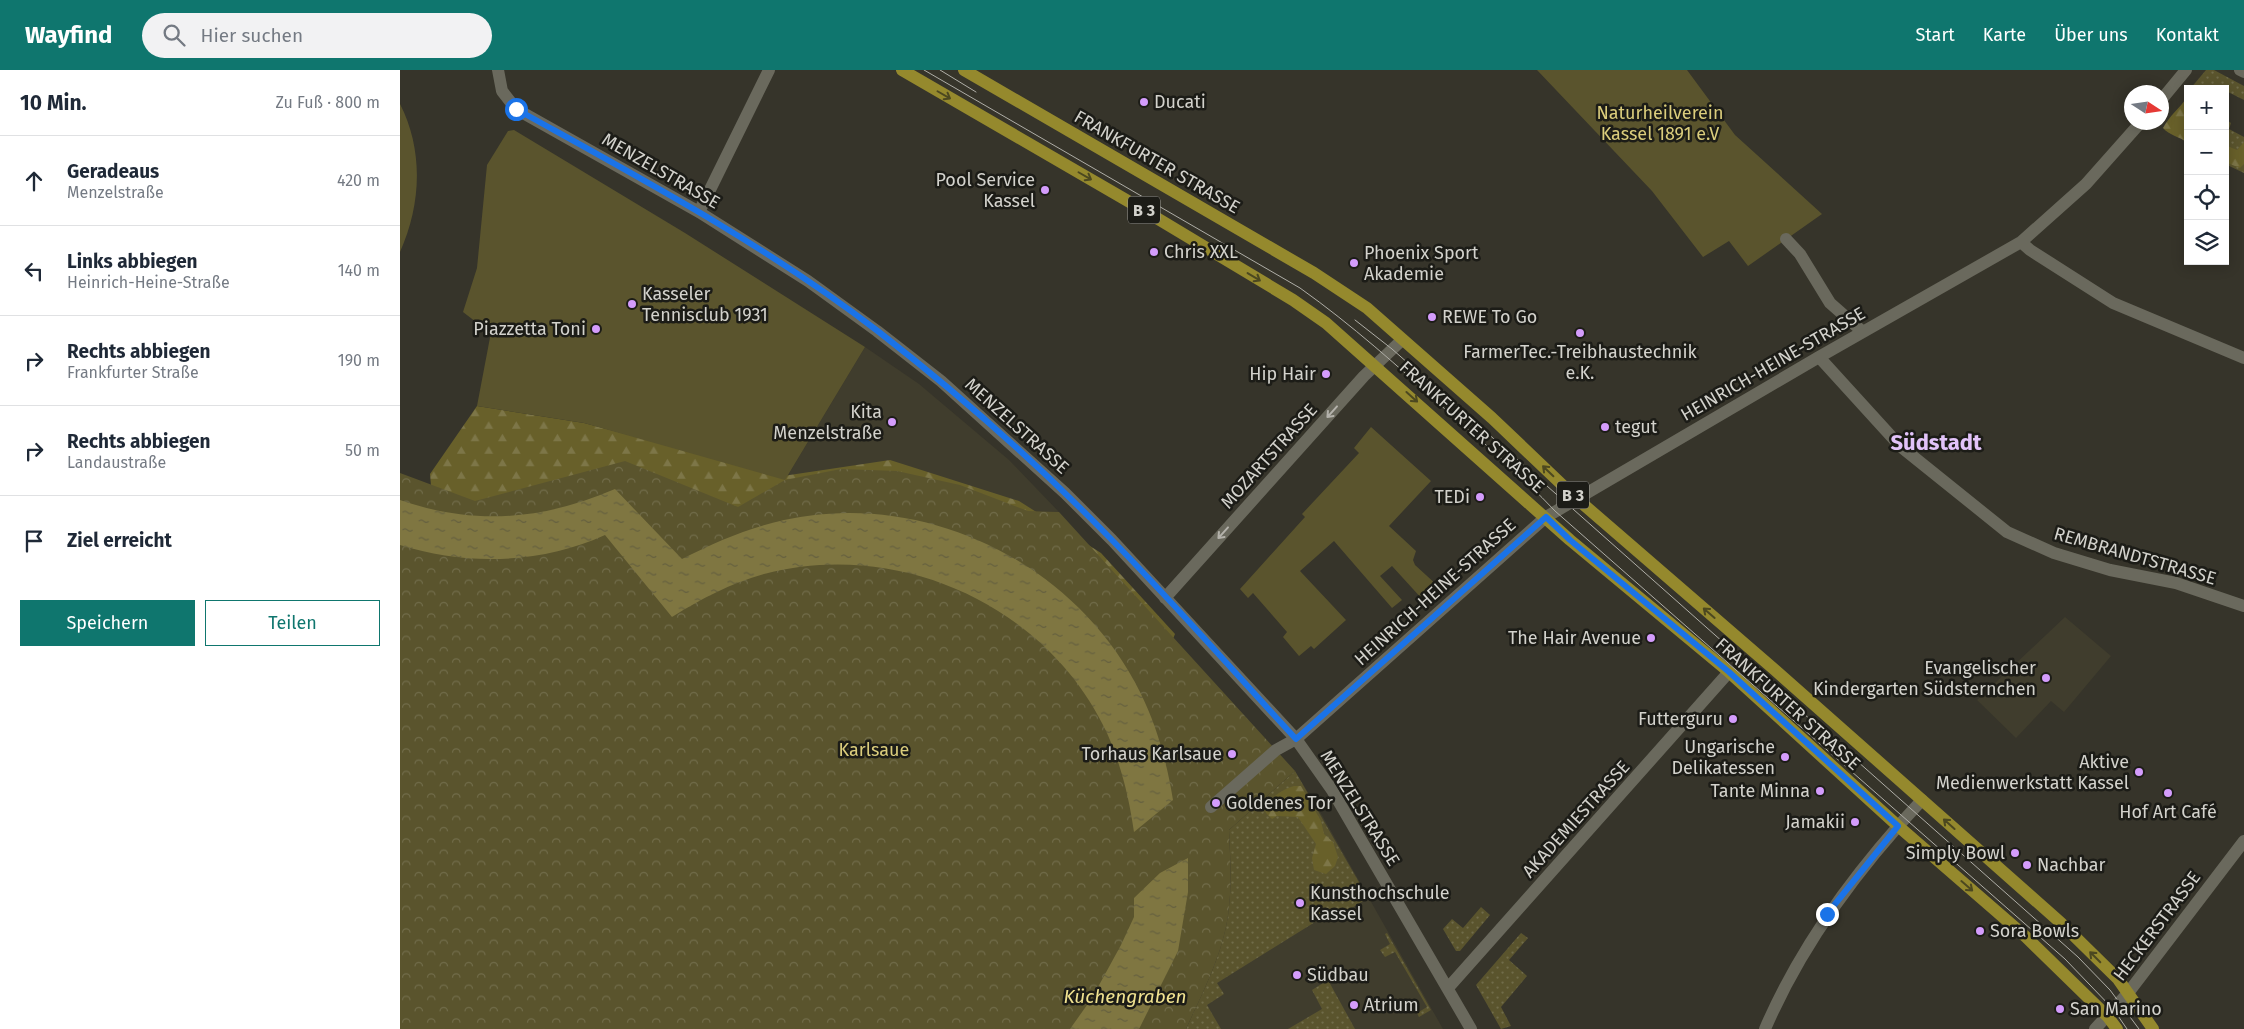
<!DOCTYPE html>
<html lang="de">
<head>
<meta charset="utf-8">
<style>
	:root { --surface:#fff; --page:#f2f2f3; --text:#1f2937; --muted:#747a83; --line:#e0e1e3; --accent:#0f766e }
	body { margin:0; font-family:"Fira Sans",sans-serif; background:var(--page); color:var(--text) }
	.controls { position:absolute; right:15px; top:15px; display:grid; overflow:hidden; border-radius:0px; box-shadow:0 2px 12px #0003 }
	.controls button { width:45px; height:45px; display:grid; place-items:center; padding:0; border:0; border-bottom:1px solid var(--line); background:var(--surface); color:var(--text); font:25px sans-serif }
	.compass { position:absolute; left:1724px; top:15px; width:45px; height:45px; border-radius:50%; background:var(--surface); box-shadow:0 2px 12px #0003; rotate:102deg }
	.stop { position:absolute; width:15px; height:15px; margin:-11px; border:4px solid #1a73e8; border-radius:50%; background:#fff }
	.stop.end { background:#1a73e8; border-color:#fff; box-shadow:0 1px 5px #0008 }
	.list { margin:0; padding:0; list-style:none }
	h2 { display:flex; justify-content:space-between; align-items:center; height:65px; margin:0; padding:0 20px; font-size:21px }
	h2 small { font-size:16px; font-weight:400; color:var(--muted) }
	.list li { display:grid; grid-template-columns:32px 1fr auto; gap:15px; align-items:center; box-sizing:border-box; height:90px; padding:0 20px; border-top:1px solid var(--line) }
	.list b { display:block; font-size:19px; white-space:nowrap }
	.list p { margin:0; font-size:16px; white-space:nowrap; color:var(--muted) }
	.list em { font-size:16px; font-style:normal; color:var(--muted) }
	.actions { display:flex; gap:10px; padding:15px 20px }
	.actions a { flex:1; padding:11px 0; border:1px solid var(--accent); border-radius:0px; text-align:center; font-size:18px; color:var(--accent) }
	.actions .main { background:var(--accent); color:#fff }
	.icon { flex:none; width:28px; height:28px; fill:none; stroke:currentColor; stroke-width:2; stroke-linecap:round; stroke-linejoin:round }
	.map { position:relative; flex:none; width:1844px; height:959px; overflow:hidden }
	header { display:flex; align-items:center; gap:30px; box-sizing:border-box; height:70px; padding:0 25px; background:var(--accent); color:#fff }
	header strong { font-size:24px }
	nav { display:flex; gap:28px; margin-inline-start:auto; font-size:18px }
	.search { width:350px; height:45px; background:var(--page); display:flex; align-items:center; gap:12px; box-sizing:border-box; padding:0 18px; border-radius:28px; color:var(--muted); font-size:19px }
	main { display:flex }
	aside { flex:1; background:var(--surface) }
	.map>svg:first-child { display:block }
	.built { fill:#403d2d }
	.grass { fill:url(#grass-dots) }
	.forest { fill:url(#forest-firs) }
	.park { fill:url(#park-crowns) }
	.garden { fill:#5a542d }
	.water { fill:url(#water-ripples) }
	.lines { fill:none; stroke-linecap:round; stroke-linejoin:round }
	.minor { stroke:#6a695d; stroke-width:12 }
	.primary { stroke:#95892d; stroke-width:12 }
	.tram { stroke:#afaea7; stroke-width:1 }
	.oneway { stroke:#4c4820 }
	.oneway2 { stroke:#b4b2ab }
	.route { stroke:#1a73e8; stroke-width:6 }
	.poi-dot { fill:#d49cfc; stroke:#1c1c17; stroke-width:2 }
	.labels { text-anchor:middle; stroke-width:5; stroke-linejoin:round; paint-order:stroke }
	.shield { fill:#1c1c17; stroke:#9c9b96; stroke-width:1 }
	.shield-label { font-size:16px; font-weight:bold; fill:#d3d2cc }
	.poi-label { font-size:18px; fill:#d3d2cc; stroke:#1c1c17; text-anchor:end }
	.park-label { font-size:18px; fill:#dbcd7c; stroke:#1c1c17 }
	.street-label { font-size:18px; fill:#d3d2cc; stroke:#1c1c17 }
	.water-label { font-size:19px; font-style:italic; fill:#f0e290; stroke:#1c1c17 }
	.district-label { font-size:22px; font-weight:bold; fill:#e2c3f9; stroke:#1c1c17 }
</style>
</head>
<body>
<header>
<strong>Wayfind</strong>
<div class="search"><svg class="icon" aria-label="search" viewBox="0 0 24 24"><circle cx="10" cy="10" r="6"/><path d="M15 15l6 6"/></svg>Hier suchen</div>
<nav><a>Start</a><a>Karte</a><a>Über uns</a><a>Kontakt</a></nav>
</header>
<main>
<aside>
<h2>10 Min.<small>Zu Fuß · 800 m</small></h2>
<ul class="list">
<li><svg class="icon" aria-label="ahead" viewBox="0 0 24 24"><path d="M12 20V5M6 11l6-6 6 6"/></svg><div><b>Geradeaus</b><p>Menzelstraße</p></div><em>420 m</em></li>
<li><svg class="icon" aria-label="left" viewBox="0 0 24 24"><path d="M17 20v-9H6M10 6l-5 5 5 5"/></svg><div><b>Links abbiegen</b><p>Heinrich-Heine-Straße</p></div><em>140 m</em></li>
<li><svg class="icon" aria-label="right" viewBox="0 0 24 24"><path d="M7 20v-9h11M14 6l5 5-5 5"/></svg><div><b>Rechts abbiegen</b><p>Frankfurter Straße</p></div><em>190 m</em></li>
<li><svg class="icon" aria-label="right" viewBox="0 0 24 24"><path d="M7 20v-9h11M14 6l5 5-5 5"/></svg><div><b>Rechts abbiegen</b><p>Landaustraße</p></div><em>50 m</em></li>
<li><svg class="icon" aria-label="arrive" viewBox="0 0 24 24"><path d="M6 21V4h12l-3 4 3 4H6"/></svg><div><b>Ziel erreicht</b></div></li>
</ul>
<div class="actions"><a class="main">Speichern</a><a>Teilen</a></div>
</aside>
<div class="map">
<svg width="1844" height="959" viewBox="0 0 1844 959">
	<defs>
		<pattern id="grass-dots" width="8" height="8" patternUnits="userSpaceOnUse" patternTransform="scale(1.25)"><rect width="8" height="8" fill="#5a542d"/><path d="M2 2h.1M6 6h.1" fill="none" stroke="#716c4a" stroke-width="1.8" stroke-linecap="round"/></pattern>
		<pattern id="forest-firs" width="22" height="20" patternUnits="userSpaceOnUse" patternTransform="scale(1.25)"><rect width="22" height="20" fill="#68602a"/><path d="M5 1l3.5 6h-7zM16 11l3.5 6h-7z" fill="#7d7648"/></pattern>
		<pattern id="park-crowns" width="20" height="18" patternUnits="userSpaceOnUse" patternTransform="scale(1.25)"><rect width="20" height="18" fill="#5a542d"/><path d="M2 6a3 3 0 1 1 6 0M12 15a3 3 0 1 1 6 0" fill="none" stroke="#716c4a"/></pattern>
		<pattern id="water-ripples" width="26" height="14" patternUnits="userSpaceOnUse" patternTransform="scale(1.25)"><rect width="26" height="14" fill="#7f7641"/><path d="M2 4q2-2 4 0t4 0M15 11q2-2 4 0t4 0" fill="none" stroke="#65603f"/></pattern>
	</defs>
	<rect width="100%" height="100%" fill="#36342a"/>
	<path class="built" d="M465,277L519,314L609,390L659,442L628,441L385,410Z
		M1665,547L1711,586L1664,642L1651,631L1616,668L1577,630Z
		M895,701L923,747L1043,959H786L815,895L829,838L831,799Z"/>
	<path class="grass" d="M1806,0H1814L1844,16V30L1816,16L1814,19H1790Z
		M1825,49L1831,53L1829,59L1844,67V103L1825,94Z
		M895,701L968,828L947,841L936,839L817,913L824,924L807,935L821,959H786C804,920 825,880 829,837C832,811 830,785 829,760Z
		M1081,837L1090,845L1060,881H1056L1043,859L1052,849L1063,858Z
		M987,863L1031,940L1019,947L1017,943L1027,937L995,882L985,887L980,880L990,874L985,864Z
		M1121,863L1128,868L1109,890L1127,906L1101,937L1111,956L1101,959L1076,915Z
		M928,910L955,959H888L922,939L912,920Z"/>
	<path class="forest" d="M1788,26V73C1780,67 1769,65 1763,58C1769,46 1780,38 1788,26Z
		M1844,72V94L1840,98L1825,92V75L1837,80Z
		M77,336L184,353L383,406L490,390L619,431L701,483L775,564L765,588L382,440L92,438L32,427L30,404Z
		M894,716H901L921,751L924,764L933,772L938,787L935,796L926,804L914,800L912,788L916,774L898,747L877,746L872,749L866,743L864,736C872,727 883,719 894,716Z"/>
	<path class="park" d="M225,391L338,437L385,410L441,399L497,401L560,415L628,441L659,442L895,701L829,760C830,785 832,811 829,837C825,880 804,920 786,959H0V403L75,431Z"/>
	<path class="garden" d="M1137,0H1287L1335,65L1422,144L1348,196L1329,171L1303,187L1252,121Z
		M0,34C24,81 21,135 0,182Z
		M114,60L285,163L465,277L385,410L184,353L77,336L92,257L76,252L63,242L77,198L87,95L108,61Z
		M971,357L1031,411L989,456L1016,481L1013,490L1015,495L1038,516L1023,530L992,496L980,506L1002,530L992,538L934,471L900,501L946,550L914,579L911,576L899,586L883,567L887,562L853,523L848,528L840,519L905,447L902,444L959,383L954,378Z"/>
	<path class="water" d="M215,419L282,489C315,472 348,458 384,450C525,419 676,493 740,622C757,656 767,693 773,730L734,762C729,727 721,695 707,663C648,536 499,468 364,504C331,513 301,529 272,547L205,465C141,494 67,496 0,475V430C75,456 143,450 215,419Z
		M788,788V822L778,881L739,959H670L692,928L721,875L734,847V828L760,803Z"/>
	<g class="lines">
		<path class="minor" d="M98,0L102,21L116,39L299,142L408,211L477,261L541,311L665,423L712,470L896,669L932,720L1071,959
			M1840,0L1844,2
			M1762,29L1786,0
			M299,142L369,0
			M1386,169L1400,184L1430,233L1463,262
			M1621,172L1630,180L1713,233L1844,288
			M1419,287L1500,376L1607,462L1654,483L1710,500L1776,513L1844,536
			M765,528L964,306L1002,270
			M811,737L876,680L896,669L1146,447L1419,287L1621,172L1686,114L1741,52
			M1048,918L1329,602
			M1365,959C1402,873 1458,798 1522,730
			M1695,959L1728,923L1844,771"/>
		<path class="primary" d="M502,0L740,138L893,230L926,253L1170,470L1329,602L1498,756L1626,867L1708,947L1717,959
			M564,0L914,203L967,238L1092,348L1176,428L1375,600L1661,853L1718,909L1753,959"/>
		<path class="tram" d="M524,0L900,218C952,255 999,297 1046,340C1083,372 1121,405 1155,441L1665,889L1714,940L1727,959
			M540,0L576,22
			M955,250L992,279L1076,353L1678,887L1710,920L1739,959"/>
	</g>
	<defs><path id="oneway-shaft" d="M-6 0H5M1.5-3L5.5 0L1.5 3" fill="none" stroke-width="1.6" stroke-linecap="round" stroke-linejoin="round" transform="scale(1.25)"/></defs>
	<g class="oneway">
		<use href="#oneway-shaft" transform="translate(544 25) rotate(30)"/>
		<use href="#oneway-shaft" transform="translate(685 106) rotate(30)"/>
		<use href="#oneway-shaft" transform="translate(854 207) rotate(31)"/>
		<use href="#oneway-shaft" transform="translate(1012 327) rotate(42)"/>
		<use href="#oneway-shaft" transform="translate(1148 401) rotate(-136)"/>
		<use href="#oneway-shaft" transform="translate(1309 543) rotate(-139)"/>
		<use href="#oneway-shaft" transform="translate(1549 754) rotate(-138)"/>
		<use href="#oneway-shaft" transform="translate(1567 816) rotate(41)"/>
		<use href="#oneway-shaft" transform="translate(1695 887) rotate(-135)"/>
	</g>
	<g class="oneway2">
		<use href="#oneway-shaft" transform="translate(932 342) rotate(132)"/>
		<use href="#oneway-shaft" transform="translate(823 463) rotate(132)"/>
	</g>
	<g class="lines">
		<path class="route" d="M116,39C240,108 366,175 479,262C560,325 638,394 710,468C774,533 834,602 896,669L1146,447L1170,470L1329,602L1498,756L1427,844"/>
	</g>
	<g class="poi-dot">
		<circle cx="744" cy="32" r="5"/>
		<circle cx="645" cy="120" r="5"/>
		<circle cx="754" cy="182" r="5"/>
		<circle cx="954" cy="193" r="5"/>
		<circle cx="232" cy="234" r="5"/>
		<circle cx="1032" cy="247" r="5"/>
		<circle cx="196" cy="259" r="5"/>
		<circle cx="1180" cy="263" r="5"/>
		<circle cx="926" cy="304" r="5"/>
		<circle cx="492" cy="352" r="5"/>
		<circle cx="1205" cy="357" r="5"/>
		<circle cx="1080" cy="427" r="5"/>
		<circle cx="1251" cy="568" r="5"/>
		<circle cx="1646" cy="608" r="5"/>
		<circle cx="1333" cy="649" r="5"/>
		<circle cx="832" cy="684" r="5"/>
		<circle cx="1385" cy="687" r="5"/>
		<circle cx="1739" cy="702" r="5"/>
		<circle cx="1420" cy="721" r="5"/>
		<circle cx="1768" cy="723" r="5"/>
		<circle cx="816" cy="733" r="5"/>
		<circle cx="1455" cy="752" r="5"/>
		<circle cx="1615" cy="783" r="5"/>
		<circle cx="1627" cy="795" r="5"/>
		<circle cx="900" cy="833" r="5"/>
		<circle cx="1580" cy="861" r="5"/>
		<circle cx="897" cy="905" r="5"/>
		<circle cx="954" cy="935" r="5"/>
		<circle cx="1660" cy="939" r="5"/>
	</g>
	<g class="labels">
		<g class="shield">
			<rect x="728" y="126.5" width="32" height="27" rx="4"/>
			<rect x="1157" y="411.5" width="32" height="27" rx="4"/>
		</g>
		<g class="shield-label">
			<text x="744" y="146">B 3</text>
			<text x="1173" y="431">B 3</text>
		</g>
		<g class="poi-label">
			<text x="754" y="38" text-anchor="start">Ducati</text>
			<text x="635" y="116">Pool Service<tspan x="635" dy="21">Kassel</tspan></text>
			<text x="764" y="188" text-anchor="start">Chris XXL</text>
			<text x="964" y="189" text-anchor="start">Phoenix Sport<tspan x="964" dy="21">Akademie</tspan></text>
			<text x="242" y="230" text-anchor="start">Kasseler<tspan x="242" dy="21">Tennisclub 1931</tspan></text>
			<text x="1042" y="253" text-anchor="start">REWE To Go</text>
			<text x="186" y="265">Piazzetta Toni</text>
			<text x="1180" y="288" text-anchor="middle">FarmerTec.-Treibhaustechnik<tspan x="1180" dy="21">e.K.</tspan></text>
			<text x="916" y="310">Hip Hair</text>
			<text x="482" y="348">Kita<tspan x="482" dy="21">Menzelstraße</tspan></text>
			<text x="1215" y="363" text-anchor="start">tegut</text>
			<text x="1070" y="433">TEDi</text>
			<text x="1241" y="574">The Hair Avenue</text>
			<text x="1636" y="604">Evangelischer<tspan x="1636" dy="21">Kindergarten Südsternchen</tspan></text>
			<text x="1323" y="655">Futterguru</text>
			<text x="1375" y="683">Ungarische<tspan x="1375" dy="21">Delikatessen</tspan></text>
			<text x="822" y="690">Torhaus Karlsaue</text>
			<text x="1729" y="698">Aktive<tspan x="1729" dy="21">Medienwerkstatt Kassel</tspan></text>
			<text x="1410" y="727">Tante Minna</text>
			<text x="826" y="739" text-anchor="start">Goldenes Tor</text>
			<text x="1768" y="748" text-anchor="middle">Hof Art Café</text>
			<text x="1445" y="758">Jamakii</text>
			<text x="1605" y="789">Simply Bowl</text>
			<text x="1637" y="801" text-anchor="start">Nachbar</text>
			<text x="910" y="829" text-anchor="start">Kunsthochschule<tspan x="910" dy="21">Kassel</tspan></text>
			<text x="1590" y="867" text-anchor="start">Sora Bowls</text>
			<text x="907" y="911" text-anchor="start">Südbau</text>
			<text x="964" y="941" text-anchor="start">Atrium</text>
			<text x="1670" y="945" text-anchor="start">San Marino</text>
		</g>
		<g class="park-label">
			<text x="1260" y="49">Naturheilverein<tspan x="1260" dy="21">Kassel 1891 e.V</tspan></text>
			<text x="474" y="686">Karlsaue</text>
		</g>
		<g class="street-label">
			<text transform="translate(757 92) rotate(30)" y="6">FRANKFURTER STRASSE</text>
			<text transform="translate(261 101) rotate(30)" y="6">MENZELSTRASSE</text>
			<text transform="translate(1373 294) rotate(-30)" y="6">HEINRICH-HEINE-STRASSE</text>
			<text transform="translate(617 356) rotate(42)" y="6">MENZELSTRASSE</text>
			<text transform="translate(1072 357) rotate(42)" y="6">FRANKFURTER STRASSE</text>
			<text transform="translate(869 386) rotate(-48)" y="6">MOZARTSTRASSE</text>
			<text transform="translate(1735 486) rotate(16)" y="6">REMBRANDTSTRASSE</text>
			<text transform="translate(1035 522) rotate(-42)" y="6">HEINRICH-HEINE-STRASSE</text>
			<text transform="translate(1388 634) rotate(42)" y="6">FRANKFURTER STRASSE</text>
			<text transform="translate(960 738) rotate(58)" y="6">MENZELSTRASSE</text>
			<text transform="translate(1176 749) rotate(-48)" y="6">AKADEMIESTRASSE</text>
			<text transform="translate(1757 856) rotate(-53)" y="6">HECKERSTRASSE</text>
		</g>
		<g class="water-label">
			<text x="725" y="933">Küchengraben</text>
		</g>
		<g class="district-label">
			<text x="1536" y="380">Südstadt</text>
		</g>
	</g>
</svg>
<div class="controls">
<button>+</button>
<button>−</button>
<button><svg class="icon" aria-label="locate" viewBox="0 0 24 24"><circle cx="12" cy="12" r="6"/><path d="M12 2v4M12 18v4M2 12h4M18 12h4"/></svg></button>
<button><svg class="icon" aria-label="layers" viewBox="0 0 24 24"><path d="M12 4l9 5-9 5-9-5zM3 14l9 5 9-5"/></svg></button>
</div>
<svg class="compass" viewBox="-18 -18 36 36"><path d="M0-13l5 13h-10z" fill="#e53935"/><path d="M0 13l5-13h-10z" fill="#747a83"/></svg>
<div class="stop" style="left:116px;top:39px"></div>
<div class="stop end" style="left:1427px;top:844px"></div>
</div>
</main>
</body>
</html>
